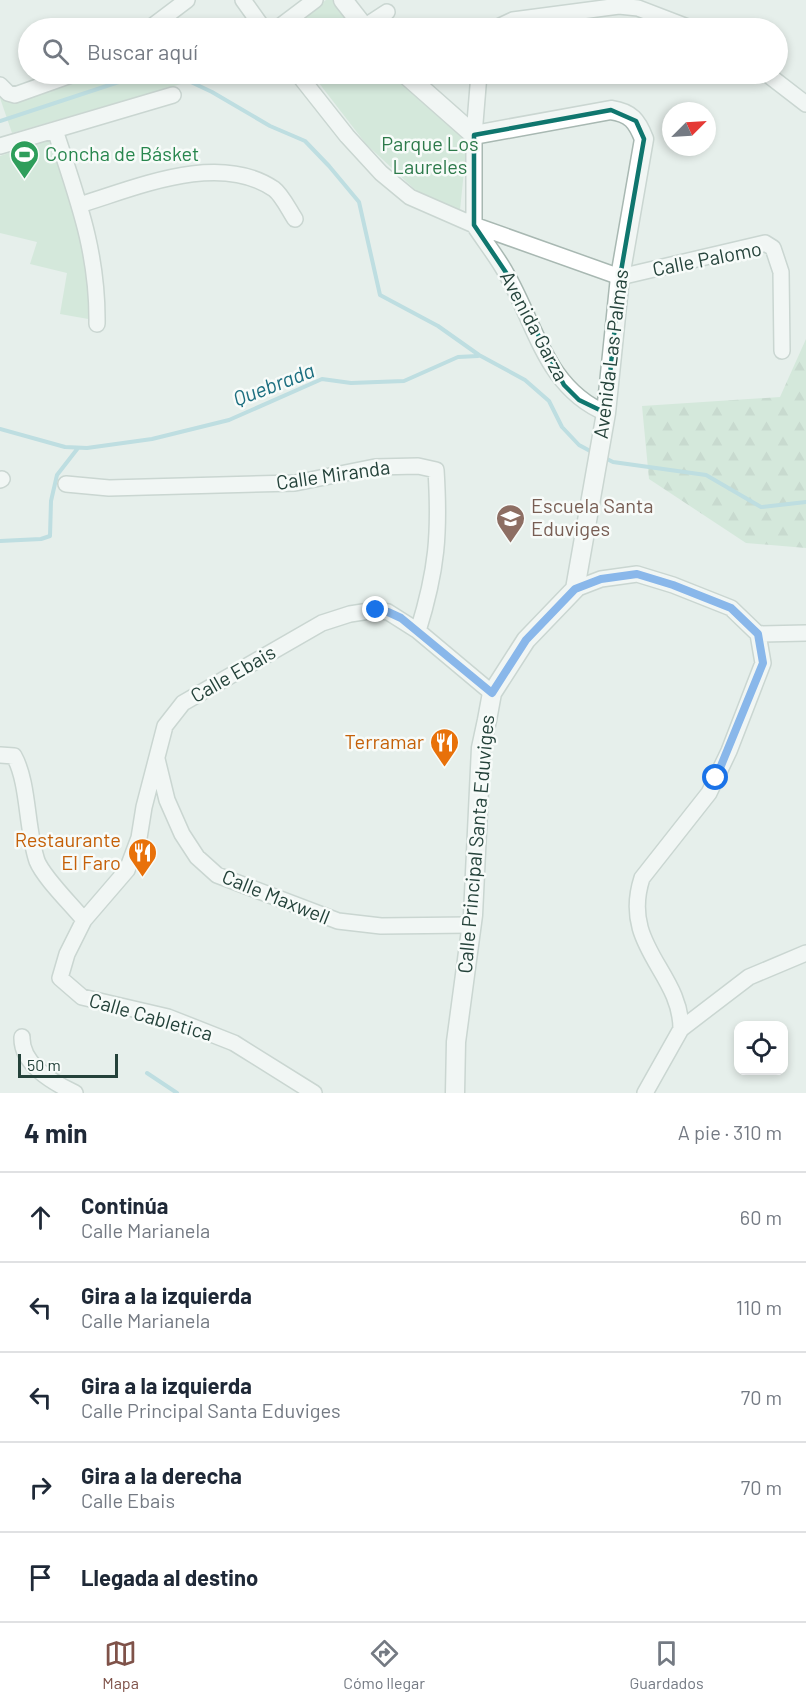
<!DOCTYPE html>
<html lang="es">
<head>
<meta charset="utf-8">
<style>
	:root { --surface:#fff; --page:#f6f6f7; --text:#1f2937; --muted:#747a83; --line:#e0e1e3; --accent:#7f5249 }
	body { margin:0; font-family:Barlow,sans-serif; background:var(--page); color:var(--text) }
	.controls { position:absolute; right:18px; bottom:18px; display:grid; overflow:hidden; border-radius:12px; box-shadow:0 3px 9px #0003 }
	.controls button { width:54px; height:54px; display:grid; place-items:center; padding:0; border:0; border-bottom:2px solid var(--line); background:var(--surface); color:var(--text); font:30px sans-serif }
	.compass { position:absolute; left:662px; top:102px; width:54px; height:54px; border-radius:50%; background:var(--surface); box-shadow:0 3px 9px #0003; rotate:66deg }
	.scale { position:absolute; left:18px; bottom:15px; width:100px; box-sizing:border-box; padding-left:6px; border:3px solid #24423a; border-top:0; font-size:16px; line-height:21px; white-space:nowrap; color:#24423a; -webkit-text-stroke:4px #f7fbf9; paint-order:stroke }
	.stop { position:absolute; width:18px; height:18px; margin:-14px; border:4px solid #1a73e8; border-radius:50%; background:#fff }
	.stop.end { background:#1a73e8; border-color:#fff; box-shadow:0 2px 6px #0008 }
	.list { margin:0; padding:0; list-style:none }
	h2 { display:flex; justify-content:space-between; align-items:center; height:78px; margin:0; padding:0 24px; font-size:26px }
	h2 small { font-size:20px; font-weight:400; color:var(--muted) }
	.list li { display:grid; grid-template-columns:39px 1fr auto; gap:18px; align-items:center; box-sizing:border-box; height:90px; padding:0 24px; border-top:2px solid var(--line) }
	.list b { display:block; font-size:22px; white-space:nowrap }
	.list p { margin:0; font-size:20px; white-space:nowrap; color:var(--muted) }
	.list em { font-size:20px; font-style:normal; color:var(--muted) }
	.icon { flex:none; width:33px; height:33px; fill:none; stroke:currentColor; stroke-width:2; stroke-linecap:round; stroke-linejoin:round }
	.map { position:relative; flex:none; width:806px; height:1093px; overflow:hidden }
	.search { position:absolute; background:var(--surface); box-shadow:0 3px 9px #0003; left:18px; right:18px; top:18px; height:66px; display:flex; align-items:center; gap:15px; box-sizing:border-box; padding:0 21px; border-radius:33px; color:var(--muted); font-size:22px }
	.sheet { height:528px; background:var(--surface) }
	nav { display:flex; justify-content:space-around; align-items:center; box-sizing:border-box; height:84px; border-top:2px solid var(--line); background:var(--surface); font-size:16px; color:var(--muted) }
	nav a { display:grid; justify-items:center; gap:3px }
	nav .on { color:var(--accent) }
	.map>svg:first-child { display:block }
	.forest { fill:url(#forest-firs) }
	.green { fill:#bfe0c8 }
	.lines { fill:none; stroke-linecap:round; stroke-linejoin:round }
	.stream { stroke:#8ec9d4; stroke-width:4 }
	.minor-casing { stroke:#a8b8b2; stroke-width:18 }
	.tertiary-casing { stroke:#a8b8b2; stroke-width:21 }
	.minor { stroke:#fff; stroke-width:15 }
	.tertiary { stroke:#fff; stroke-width:18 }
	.route { stroke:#1a73e8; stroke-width:8 }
	.marked { fill:none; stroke:#0f766e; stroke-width:4.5; stroke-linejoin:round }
	.labels { text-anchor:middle; stroke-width:5; stroke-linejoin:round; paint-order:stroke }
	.park-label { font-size:20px; fill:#2d7a4b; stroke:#f7fbf9 }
	.leisure-label { font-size:20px; fill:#27864d; stroke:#f7fbf9; text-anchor:start }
	.street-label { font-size:20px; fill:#24423a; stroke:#f7fbf9 }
	.education-label { font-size:20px; fill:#785e54; stroke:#f7fbf9; text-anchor:start }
	.food-label { font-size:20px; fill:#c56008; stroke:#f7fbf9; text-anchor:end }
	.water-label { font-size:21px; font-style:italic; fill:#1c6f80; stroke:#f7fbf9 }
</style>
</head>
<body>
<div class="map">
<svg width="806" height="1093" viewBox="0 0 806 1093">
	<defs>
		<pattern id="forest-firs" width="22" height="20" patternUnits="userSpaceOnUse" patternTransform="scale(1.5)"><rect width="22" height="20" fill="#bfe0c8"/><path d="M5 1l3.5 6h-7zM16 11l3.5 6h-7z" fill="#a4c1ad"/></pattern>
	</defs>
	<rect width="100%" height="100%" fill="#e6efeb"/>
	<path class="forest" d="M806,339V548L746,543L649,479L642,406L780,397Z"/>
	<path class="green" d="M326,0H333L354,28H288Z
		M89,74H202L205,77L12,133L0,98C30,105 62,85 89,74Z
		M312,74H395L418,99L467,142L460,210L423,197L366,144Z
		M52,138L87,250L94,320L60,314L67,273L30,264L37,242L0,233V156Z"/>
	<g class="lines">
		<path class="stream" d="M174,74L212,92L270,126L305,141L329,166L359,202L380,295L438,326L479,355L525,380L549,401L562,427L579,445L592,452
			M0,121L143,74
			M0,429L65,447L87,448L152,439L229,420L322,379L351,383L404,381L458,357L478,356
			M605,458L613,462L706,475L761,507L806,502
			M0,541L41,539L50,536L51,501L57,475L78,448
			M147,1073L177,1093"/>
		<defs>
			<path id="minor" d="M243,0L263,28
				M364,27L387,12
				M150,28L187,0
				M278,28L315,0
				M496,28L513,20L619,6L638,8L690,28
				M298,74L347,136L381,173L410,197L474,225L620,277L765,243L773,248L781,272L782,351
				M767,74L806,104
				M0,85L8,93L15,95L74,74
				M55,130C77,198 98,251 97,324
				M0,146L173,95
				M79,205C136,188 218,151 274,189C282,195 289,210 295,219
				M474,225C485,242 498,258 507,275C536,326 547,389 606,413
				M474,225V135L479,74
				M0,480L2,479
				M66,484L109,488L295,483L375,467L418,466L436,470C440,533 437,570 418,631
				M575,589L601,579L637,574L673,585L731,608L758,634L763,663L729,751L709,793L642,878C620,946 681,972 681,1029
				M758,634L806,633
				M0,755L14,756C29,783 26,828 37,861C44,878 71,904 84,920L67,954L60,978L82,997L168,1017L234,1043L314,1093
				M157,759L167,800L182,834L197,857L217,875L338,921L381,926L470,925
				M84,920L127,870L139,838L144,807L165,726L183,703L322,623L350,614L376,610L388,612L418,631L492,693
				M22,1037C21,1065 54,1083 75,1093
				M645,1093L681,1029L749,977L806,953"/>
			<path id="tertiary" d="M343,0L365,28
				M405,74L474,135L611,110C631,113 637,121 644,139L620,277L606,413L575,589L526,640L492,693L487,720L481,748L473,915L456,1042L455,1093"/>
		</defs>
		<use href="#minor" class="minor-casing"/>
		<use href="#tertiary" class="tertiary-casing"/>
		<use href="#minor" class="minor"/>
		<use href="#tertiary" class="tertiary"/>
	</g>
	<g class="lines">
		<path class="route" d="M376,610L388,612L401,618L492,693L526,640L575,589L601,579L637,574L673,585L731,608L758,634L763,663L716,778"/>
	</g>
	<path d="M0 0H806V1093H0ZM611,110L636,121L644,139L620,277L606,413L579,400L564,385L507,274L474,225V135Z" fill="#e6efeb" fill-opacity=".55" fill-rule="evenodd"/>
	<path class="marked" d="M611,110L636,121L644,139L620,277L606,413L579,400L564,385L507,274L474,225V135Z"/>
	<defs>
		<symbol id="stadium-pin" viewBox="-11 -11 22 30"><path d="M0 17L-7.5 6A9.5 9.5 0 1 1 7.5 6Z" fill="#2e9e5b" stroke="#f7fbf9"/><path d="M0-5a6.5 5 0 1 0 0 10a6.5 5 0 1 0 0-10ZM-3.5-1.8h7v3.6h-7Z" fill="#fff"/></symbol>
		<symbol id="school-pin" viewBox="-11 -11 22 30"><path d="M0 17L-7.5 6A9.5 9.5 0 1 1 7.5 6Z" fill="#8d6e63" stroke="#f7fbf9"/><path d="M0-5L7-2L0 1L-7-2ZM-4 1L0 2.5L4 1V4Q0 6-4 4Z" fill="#fff"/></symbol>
		<symbol id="restaurant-pin" viewBox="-11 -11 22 30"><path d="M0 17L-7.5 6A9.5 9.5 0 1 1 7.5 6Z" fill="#e8710a" stroke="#f7fbf9"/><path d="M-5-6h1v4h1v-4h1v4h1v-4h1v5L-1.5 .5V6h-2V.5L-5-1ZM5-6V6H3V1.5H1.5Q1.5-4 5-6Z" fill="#fff"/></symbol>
	</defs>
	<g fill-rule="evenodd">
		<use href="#stadium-pin" x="8" y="138" width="33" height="45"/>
		<use href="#school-pin" x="494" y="502" width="33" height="45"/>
		<use href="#restaurant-pin" x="428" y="726" width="33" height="45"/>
		<use href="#restaurant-pin" x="126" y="836" width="33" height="45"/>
	</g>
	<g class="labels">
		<g class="park-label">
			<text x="430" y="151">Parque Los<tspan x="430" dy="23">Laureles</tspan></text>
		</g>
		<g class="leisure-label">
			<text x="45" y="161">Concha de Básket</text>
		</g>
		<g class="street-label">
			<text transform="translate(707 259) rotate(-11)" y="7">Calle Palomo</text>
			<text transform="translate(534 326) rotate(62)" y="7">Avenida Garza</text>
			<text transform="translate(611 354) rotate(-83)" y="7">Avenida Las Palmas</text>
			<text transform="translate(333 475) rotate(-8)" y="7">Calle Miranda</text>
			<text transform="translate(233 674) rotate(-30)" y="7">Calle Ebais</text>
			<text transform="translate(476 844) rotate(-85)" y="7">Calle Principal Santa Eduviges</text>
			<text transform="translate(276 897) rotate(22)" y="7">Calle Maxwell</text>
			<text transform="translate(151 1017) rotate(16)" y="7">Calle Cabletica</text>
		</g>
		<g class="education-label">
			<text x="531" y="513">Escuela Santa<tspan x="531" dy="23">Eduviges</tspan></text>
		</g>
		<g class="food-label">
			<text x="424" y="749">Terramar</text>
			<text x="121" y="847">Restaurante<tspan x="121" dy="23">El Faro</tspan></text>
		</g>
		<g class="water-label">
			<text transform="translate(274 385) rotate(-21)" y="7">Quebrada</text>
		</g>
	</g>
</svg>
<div class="controls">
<button><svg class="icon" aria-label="locate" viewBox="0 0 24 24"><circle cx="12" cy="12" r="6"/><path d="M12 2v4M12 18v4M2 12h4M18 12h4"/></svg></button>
</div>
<svg class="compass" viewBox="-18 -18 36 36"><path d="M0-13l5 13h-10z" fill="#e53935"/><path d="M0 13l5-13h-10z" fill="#747a83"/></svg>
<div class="scale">50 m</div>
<div class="stop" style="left:716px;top:778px"></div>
<div class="stop end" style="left:376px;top:610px"></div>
<div class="search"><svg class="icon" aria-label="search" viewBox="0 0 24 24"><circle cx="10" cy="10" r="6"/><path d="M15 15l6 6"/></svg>Buscar aquí</div>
</div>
<section class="sheet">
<h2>4 min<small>A pie · 310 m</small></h2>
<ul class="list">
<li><svg class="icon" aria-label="ahead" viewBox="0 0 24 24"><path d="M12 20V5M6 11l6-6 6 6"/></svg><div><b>Continúa</b><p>Calle Marianela</p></div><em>60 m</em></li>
<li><svg class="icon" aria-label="left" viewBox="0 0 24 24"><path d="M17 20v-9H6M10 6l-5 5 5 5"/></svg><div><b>Gira a la izquierda</b><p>Calle Marianela</p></div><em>110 m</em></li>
<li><svg class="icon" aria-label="left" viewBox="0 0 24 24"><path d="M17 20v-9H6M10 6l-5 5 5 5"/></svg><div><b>Gira a la izquierda</b><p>Calle Principal Santa Eduviges</p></div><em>70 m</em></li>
<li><svg class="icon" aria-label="right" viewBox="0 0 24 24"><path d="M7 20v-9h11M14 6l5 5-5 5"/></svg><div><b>Gira a la derecha</b><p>Calle Ebais</p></div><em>70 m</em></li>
<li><svg class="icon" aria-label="arrive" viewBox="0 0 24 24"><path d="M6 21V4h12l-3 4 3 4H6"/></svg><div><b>Llegada al destino</b></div></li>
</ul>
</section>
<nav>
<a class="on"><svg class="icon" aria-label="map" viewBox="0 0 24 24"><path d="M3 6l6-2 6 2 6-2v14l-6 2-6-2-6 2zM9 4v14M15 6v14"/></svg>Mapa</a>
<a><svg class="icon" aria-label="directions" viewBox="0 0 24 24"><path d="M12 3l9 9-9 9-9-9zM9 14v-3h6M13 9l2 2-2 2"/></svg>Cómo llegar</a>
<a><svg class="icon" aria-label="saved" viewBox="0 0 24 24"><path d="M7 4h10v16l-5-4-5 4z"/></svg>Guardados</a>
</nav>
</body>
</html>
